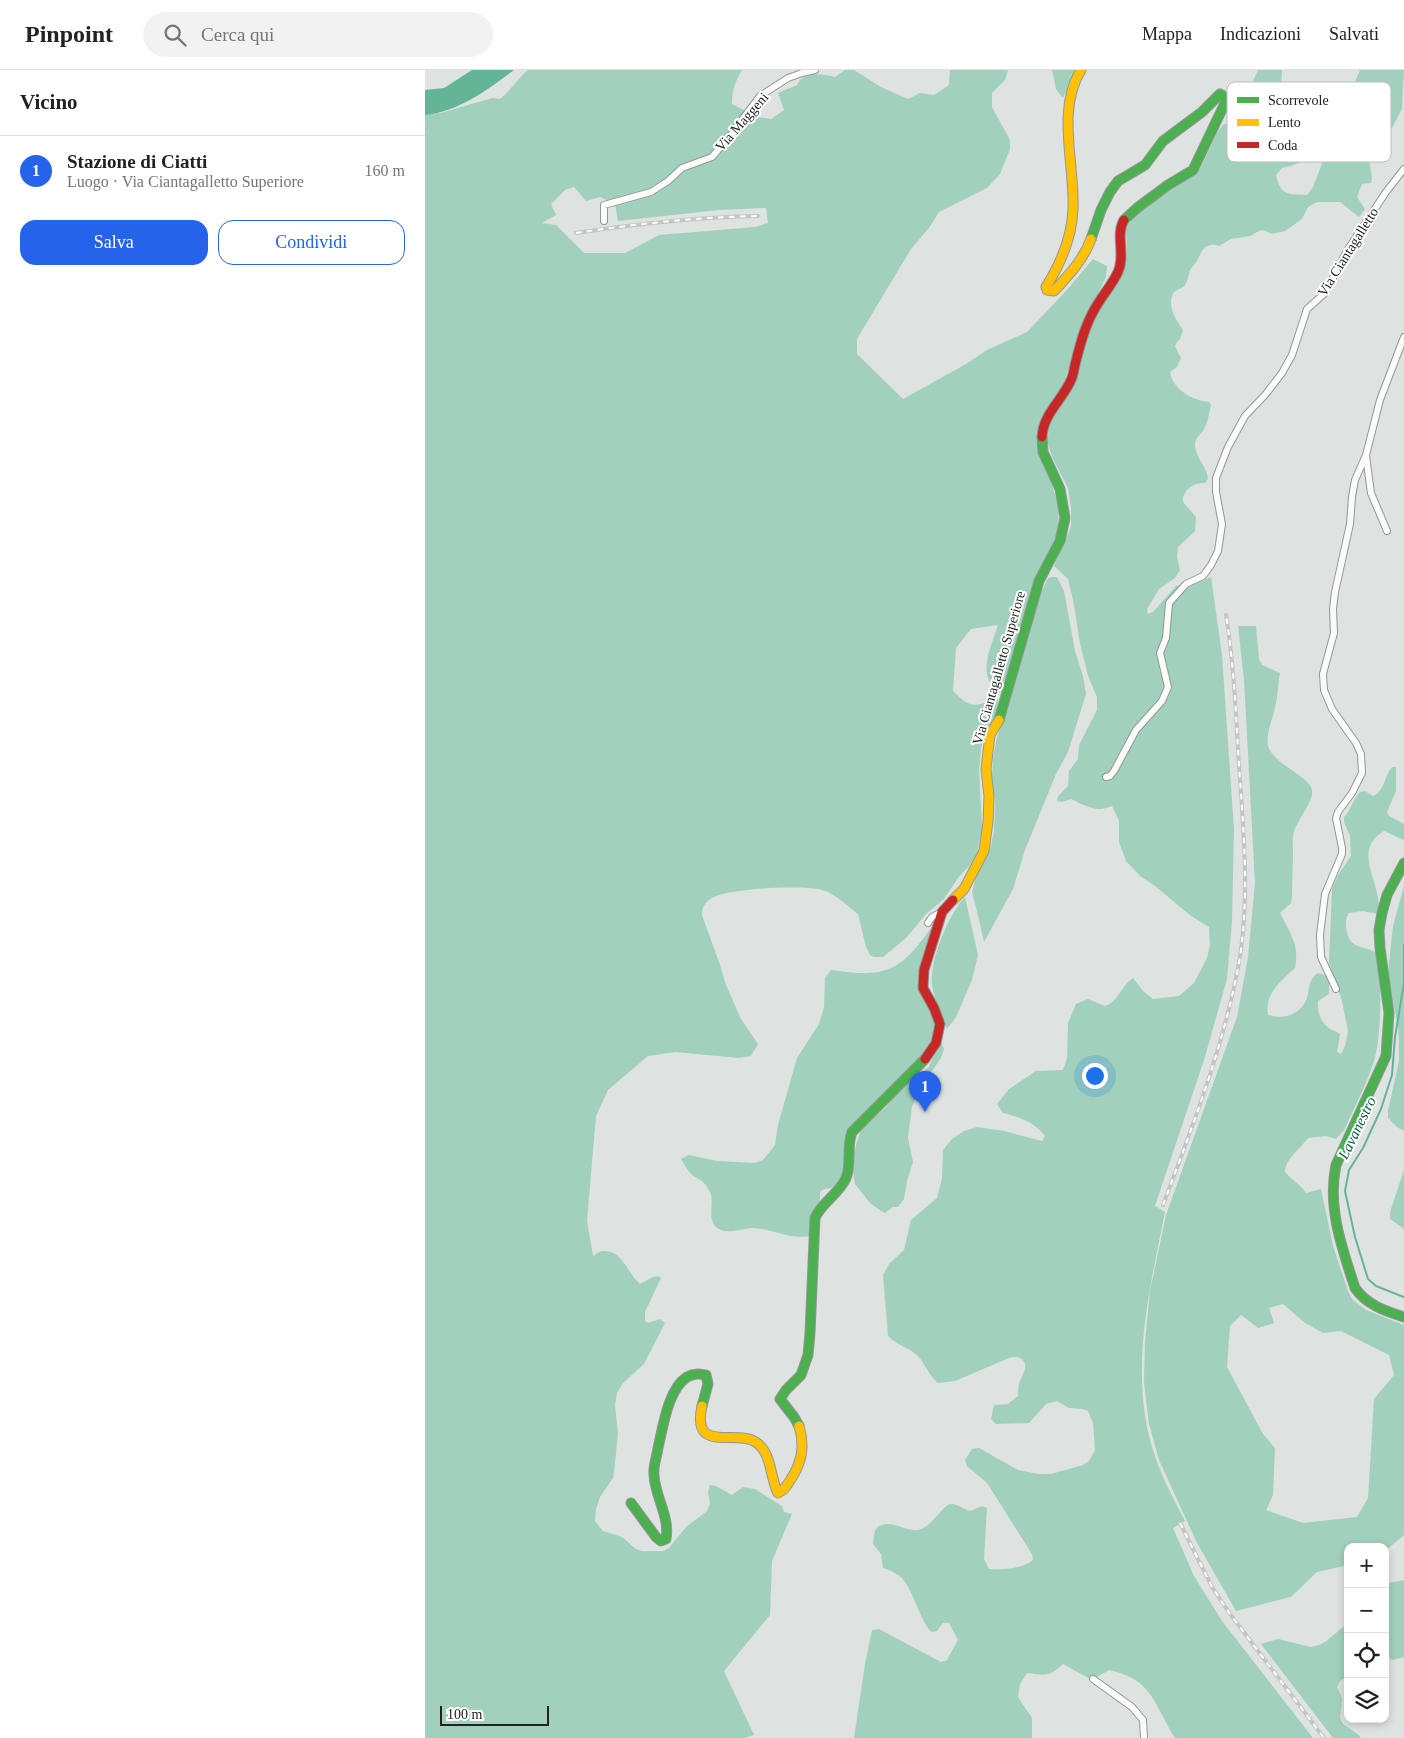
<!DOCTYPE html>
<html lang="it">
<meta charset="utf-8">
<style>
body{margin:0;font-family:Georgia,serif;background:#f2f2f2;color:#222}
.controls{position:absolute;right:15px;bottom:15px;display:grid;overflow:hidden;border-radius:10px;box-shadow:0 2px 8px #0003}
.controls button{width:45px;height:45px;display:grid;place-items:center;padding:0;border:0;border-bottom:1px solid #e0e0e0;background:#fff;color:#222;font:25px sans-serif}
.scale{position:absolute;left:15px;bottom:12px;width:109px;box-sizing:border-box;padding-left:5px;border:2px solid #202322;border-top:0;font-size:14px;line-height:18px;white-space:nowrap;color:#202322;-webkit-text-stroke:4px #fff;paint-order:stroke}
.you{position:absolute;left:669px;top:1005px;width:18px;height:18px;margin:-12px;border:4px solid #fff;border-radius:50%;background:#1a73e8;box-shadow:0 0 0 8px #1a73e833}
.badge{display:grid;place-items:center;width:32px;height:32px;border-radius:50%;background:#2563eb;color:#fff;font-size:16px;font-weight:700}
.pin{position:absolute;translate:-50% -41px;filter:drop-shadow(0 1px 2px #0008)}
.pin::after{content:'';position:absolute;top:26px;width:18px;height:15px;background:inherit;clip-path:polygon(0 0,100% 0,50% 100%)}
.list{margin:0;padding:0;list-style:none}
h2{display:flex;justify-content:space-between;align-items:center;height:65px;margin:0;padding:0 20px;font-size:21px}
h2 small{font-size:16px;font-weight:400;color:#767676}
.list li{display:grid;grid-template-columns:32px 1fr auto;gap:15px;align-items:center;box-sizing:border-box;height:70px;padding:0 20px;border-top:1px solid #e0e0e0}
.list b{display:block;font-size:19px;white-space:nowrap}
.list p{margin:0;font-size:16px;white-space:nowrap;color:#767676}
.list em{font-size:16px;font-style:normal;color:#767676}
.actions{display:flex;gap:10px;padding:15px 20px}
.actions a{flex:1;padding:11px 0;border:1px solid #2563eb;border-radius:15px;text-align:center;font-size:18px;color:#2563eb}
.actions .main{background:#2563eb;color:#fff}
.icon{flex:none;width:28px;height:28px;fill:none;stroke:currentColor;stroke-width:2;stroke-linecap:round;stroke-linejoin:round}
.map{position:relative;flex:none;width:979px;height:1668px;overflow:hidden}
header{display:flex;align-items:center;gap:30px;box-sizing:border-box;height:70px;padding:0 25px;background:#fff;border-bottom:1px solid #e0e0e0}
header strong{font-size:24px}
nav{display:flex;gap:28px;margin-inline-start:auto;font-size:18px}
.search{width:350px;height:45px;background:#f2f2f2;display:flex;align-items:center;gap:12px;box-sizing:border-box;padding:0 18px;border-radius:28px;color:#767676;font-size:19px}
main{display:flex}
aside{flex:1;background:#fff}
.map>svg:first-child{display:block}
</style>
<header>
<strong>Pinpoint</strong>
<div class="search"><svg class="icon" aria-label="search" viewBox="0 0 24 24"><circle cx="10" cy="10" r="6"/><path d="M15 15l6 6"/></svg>Cerca qui</div>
<nav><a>Mappa</a><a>Indicazioni</a><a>Salvati</a></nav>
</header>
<main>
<aside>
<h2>Vicino<small></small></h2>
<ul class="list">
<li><span class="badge">1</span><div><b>Stazione di Ciatti</b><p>Luogo · Via Ciantagalletto Superiore</p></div><em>160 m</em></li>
</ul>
<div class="actions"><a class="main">Salva</a><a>Condividi</a></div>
</aside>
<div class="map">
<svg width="979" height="1668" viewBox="0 0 979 1668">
<rect width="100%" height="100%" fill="#dee2e0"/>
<!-- green -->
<path fill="#a1d1bd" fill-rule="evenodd" d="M103,0H317C310,11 307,22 307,34L332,47L346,49L359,40L353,23L372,15C378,0 398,4 410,7L420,0H429L456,17L483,29L495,23L509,25L524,15L525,0H583L580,10L567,23V37L585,70V79L575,104L562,118L514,142L504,158L486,179L432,269V284L478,329L541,294L562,280L602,262L641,221L668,189L682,196L681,207L653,265L646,294L639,312L612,368L613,382L626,411L634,439L633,461L602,537L578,615L572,620C551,604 567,575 573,555L546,559L531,578L528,621C545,638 549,638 572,628L573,630L572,645L559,665L556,679L554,699L557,758L552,784L545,795L533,808L519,829L501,844L481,868L458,887H449L445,885L441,877L433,844C422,836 410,823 397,820C377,815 307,818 289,827C282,830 276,837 277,845L295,895L301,915L316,949L333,974L326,986L313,988L251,982L223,986L183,1020L171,1046L162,1151L168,1186C171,1184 175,1181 178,1181C198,1180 203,1204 215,1214L228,1207L233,1206L236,1208L220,1242V1251L223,1253L235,1249L240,1253L219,1294L198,1313L192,1323L190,1335L193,1364L189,1402L188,1408L175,1427L171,1439L170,1451L178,1461L197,1467L211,1479L217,1481H238L244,1478L261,1457L282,1441L285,1434L283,1422L285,1415L291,1416L307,1425L318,1417L330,1419L357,1436L359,1442L367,1444L347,1491L345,1545L299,1601L329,1665L319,1668H0V44L16,43L67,28L75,29C86,20 92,9 103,0ZM149,117L161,131L175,127L190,134L193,151L294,140L341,138L343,153L330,157L234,165L200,183H159L131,155L117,153L131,145L126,134L140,120Z
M627,0H651L638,28L631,19Z
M833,0H857L856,22L859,39L866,45L878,38L882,41L883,50L887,58L882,71L885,75L883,80V89L866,96L857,98L851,105C856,126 863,124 882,125L888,117L910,60L935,0H979L977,39L960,71L944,85C943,95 949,104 946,113L937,114L932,127L940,139L934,147L915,132H892L883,137L877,149L860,161L847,164L838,160L834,161L825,166L806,169L794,176C780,171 777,181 772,191C770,194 767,197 765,200C763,205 763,211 760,215C753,222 747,218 746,232C746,243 752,251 758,260L755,269L752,272L750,276L756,288L752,297L745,302C748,320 767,330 784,332L786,335C784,343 783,352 779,359C776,365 769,368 770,376C771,388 783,399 783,409L780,413C769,412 757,420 758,432L771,447L770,461L753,477L752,487L755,500L750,508L734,519L722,539L723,544L728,542L751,516L755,515L762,518L786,507L797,585L809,760L807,851L802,909L779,990L730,1136L740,1142C724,1223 702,1308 731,1389C738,1410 750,1431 760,1451L748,1458L769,1506L797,1551L888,1668H750C729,1635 728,1609 684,1600L672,1607L665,1609L638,1594C623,1608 621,1605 602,1603L595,1614L593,1627L607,1648V1668H429L440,1594L447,1560L454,1559L516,1592L522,1590L533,1570L524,1553H518L512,1561L507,1562C497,1556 488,1519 476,1507C471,1503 464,1500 458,1498L456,1484L448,1474C449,1468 448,1459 454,1456C468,1449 480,1462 493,1460C508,1457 517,1435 526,1434C532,1434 539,1439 545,1441L557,1436L562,1438L559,1489L564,1499C578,1500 597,1499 608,1490L607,1484L562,1413L542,1396L540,1390L547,1379L554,1378L593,1400L613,1404H626L658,1395L664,1391L670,1380L668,1353L663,1341L657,1339L644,1338L632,1331L621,1334L604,1353L571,1354L566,1349L569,1335L583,1334L593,1326C593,1322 593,1318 594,1314C595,1309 599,1304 600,1299C602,1289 592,1285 584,1288L530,1311L513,1313C504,1306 501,1295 493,1286C485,1278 471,1275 463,1266L458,1205L464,1194L479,1180L486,1150L512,1128L517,1108L518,1080L527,1069L539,1061L552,1057L579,1061L617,1071L620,1066C610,1052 594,1047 578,1043L572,1034L584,1019L611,1001L638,1000L642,988L643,953L651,934L663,929L680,936C693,932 697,915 708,908L718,921L728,929L754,926L769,913L782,888L785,875L784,857L766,846L730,816L715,806L701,791L694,772V751L687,736C671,743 661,736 646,729L637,732L632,731L633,726L643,716L644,701L653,689L654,675L672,640V627L663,606L655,573L648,530L643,509L629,496L646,457V439L643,418L628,389L622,372L624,358L631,341L648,316L654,302L658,277L672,242L696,204L702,188L701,159L703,154L717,139L759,111L775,99L793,61L799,54H804L818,33Z
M627,507H632L639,521L650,581L658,606L661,624L643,682L631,704L600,780L588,819L559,872L551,837L547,823L552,801L565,779L569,762L570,731L567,706L568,689L572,667L586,628L600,573L615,524L623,508Z
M813,556H831L834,589L837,595L855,603C853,614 853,626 850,637C848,649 841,662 843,675C846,693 886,707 887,720C889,731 872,750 869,762C867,768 868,775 868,781C868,797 867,812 867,827L866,833L855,843C865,863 875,875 870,898C856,911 839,924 843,945C858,950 876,945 882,928C884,919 884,908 893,903L902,906L904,910V924L893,931C892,943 896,954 907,960C910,961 913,962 915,964L912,982L916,984L920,976L923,961L917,931L904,892L907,819L913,805L926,786L925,766L919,752V747C925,742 928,729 935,722L940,721L948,726C960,721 959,706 967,697H971V721L962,742L964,746L979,754V770L959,761C923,782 962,819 952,844L938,841L924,843C920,848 921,852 921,858C924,881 939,874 953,884C956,913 957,964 949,991C942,1014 929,1037 920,1059L911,1069L901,1066L883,1068C876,1078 860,1089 860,1102C867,1110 875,1114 881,1123L896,1119L908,1176L923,1221L927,1229L941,1240L979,1255V1465L960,1481V1477H923V1495L892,1502L866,1527L811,1541L772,1473L734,1390L724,1354L719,1313L720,1271L725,1221L741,1145L812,947L823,887L830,813L819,610ZM858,1234L880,1253L898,1263L916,1261L964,1285L969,1305L949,1329L943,1428L932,1447L878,1453L841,1440L848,1425L850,1378L838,1364L802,1297L805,1256L816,1245L833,1258L849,1253L844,1238Z
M979,816V1061L972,1057L963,1048V1041L974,991V971L973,957L963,903L968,856Z
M540,827L553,885L547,910L531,947L522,959C517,945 509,930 507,915C504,892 524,843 540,827Z
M506,858H508L495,906L510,950L511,960L508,969L498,986L425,1059L419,1071V1101L409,1118L399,1119L395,1122V1132L385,1166C365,1170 348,1159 328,1158C317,1158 300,1166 291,1157C281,1146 291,1132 284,1120C279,1110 274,1110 267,1105C263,1101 259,1094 256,1089L264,1085L292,1091L329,1093L338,1090L350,1075L353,1055L372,988L394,954L399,937L400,908L406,900C460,908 474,903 506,858Z
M517,974L519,979L516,988L507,1001L497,1012L487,1037L483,1068L488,1092L482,1111L479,1129L473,1137H468L460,1143L456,1141L445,1133L430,1114L428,1101L429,1082L436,1059L461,1037L475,1017L487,1011L504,997L513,975Z
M979,1100V1159L965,1149V1142Z
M979,1510V1587L968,1590L960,1587V1514Z
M923,1553V1606L915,1611L912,1617L917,1628L915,1648L918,1654L934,1665L936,1668H908L836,1574L853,1569L886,1577L894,1575L900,1572Z"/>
<!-- water -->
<path fill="#64b497" d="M47,0H89C62,20 35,41 0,45V20L19,18Z"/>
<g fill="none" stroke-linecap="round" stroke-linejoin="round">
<!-- stream -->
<path stroke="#64b497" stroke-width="2" d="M979,875V913L970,967L967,1005L956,1039L938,1078L924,1100L920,1121L930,1167L943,1209L951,1216L979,1227"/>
<defs>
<path id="street" d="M179,151V135L226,122L243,111L257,98L287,87L305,66L335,26L363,8L377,3L390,0
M941,386L946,423L962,461
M681,707L685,706L689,701L711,660L737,631L743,617L735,583L741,568L744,533L761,514L778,506L786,495L793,481L797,454L791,422V408L803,377L820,346L840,325L857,303L867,285L882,239L900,223L922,181L961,122L979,99
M503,853L507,847L517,842
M911,919L896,887L895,865L900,824L917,784V778L911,748L913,742L927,723L937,703L936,684L931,673L907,639L899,620L898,604L909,563L908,539L910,522L925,454L927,427L930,410L941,385L955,330L979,267
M668,1609L707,1637L718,1650L719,1668"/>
<path id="fast" d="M666,169L676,140L685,122L693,111L720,95L738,71L777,42L795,24L800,27L801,31L768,100L743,115L712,138L699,150
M574,650L614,511L635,471L640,448L635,419L618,382L617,367
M979,793L962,825L957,843L954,860L955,878L964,943L961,986L911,1095C902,1137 917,1178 930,1218C942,1235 960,1241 979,1247
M374,1356L369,1347L355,1329L361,1320L376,1305L383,1285L385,1263L390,1148C397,1132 414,1124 421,1108C427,1094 421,1077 427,1062L500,989
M206,1433L231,1467L236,1471L241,1469C245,1446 230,1427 229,1405C228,1395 232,1387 233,1378C238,1357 243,1319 262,1307C269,1303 274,1304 281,1305L283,1314L277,1336"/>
<path id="slow" d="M656,0C631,40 650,94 648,139C647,168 636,193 621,217L622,220L629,221C643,206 659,189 666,169
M528,830L539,819L559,781L563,752L564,726L561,699L565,665L574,650
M277,1336C266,1385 312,1358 332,1373C347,1384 345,1408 353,1423C360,1420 362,1415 366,1409C377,1392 380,1376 374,1356"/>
<path id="jam" d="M617,367C618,344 638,329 646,310C649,304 649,297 651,291C655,275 659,259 667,244C674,229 686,217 693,202C701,185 690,165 699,150
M500,989L511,973L515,954L509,938L498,918L499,900L517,842L528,830"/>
</defs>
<!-- street casing -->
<use href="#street" stroke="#939795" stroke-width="8"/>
<!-- fast casing -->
<use href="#fast" stroke="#939795" stroke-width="11"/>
<!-- slow casing -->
<use href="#slow" stroke="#939795" stroke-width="11"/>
<!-- jam casing -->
<use href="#jam" stroke="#939795" stroke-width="11"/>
<!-- street -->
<use href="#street" stroke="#fafbfa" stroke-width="6"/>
<!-- fast -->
<use href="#fast" stroke="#4caf50" stroke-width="9"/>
<!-- slow -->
<use href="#slow" stroke="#ffc107" stroke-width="9"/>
<!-- jam -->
<use href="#jam" stroke="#c62828" stroke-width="9"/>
<defs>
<path id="rail" d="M151,163C211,154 272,147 333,146
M738,1135C766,1060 795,986 811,908C826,839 819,766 814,696C811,645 809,595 801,545
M755,1453L787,1517L805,1544L899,1668"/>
</defs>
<!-- rail casing -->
<use href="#rail" stroke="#c4c5c5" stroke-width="4"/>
<!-- rail -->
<use href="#rail" stroke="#fff" stroke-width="2" stroke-dasharray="5.5" stroke-linecap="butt"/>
</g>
<g text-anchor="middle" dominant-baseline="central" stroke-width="4" stroke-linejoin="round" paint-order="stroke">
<!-- street labels -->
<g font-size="14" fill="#202322" stroke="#fff">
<text transform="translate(317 52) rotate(-49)">Via Maggeni</text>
<text transform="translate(923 182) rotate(-58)">Via Ciantagalletto</text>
<text transform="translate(574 598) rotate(-74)">Via Ciantagalletto Superiore</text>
</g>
<!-- water labels -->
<g font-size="15" font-style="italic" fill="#005b40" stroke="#fff">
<text transform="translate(932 1058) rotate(-64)">Lavanestro</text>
</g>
</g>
<!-- legend -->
<rect x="802" y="12" width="164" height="80" rx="8" fill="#fff" stroke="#bcbdbd" stroke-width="1"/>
<rect x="812" y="27" width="22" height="6" fill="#4caf50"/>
<rect x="812" y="49" width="22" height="7" fill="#ffc107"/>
<rect x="812" y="72" width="22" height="6" fill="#c62828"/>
<g font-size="14" fill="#202322">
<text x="843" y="35">Scorrevole</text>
<text x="843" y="57">Lento</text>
<text x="843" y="80">Coda</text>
</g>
</svg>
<div class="controls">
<button>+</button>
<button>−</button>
<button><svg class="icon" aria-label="locate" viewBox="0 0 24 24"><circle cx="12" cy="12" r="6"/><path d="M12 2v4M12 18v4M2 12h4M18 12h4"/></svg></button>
<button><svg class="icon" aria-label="layers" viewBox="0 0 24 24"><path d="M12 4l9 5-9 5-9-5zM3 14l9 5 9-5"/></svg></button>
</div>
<div class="scale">100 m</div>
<div class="you"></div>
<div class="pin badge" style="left:500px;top:1042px">1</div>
</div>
</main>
